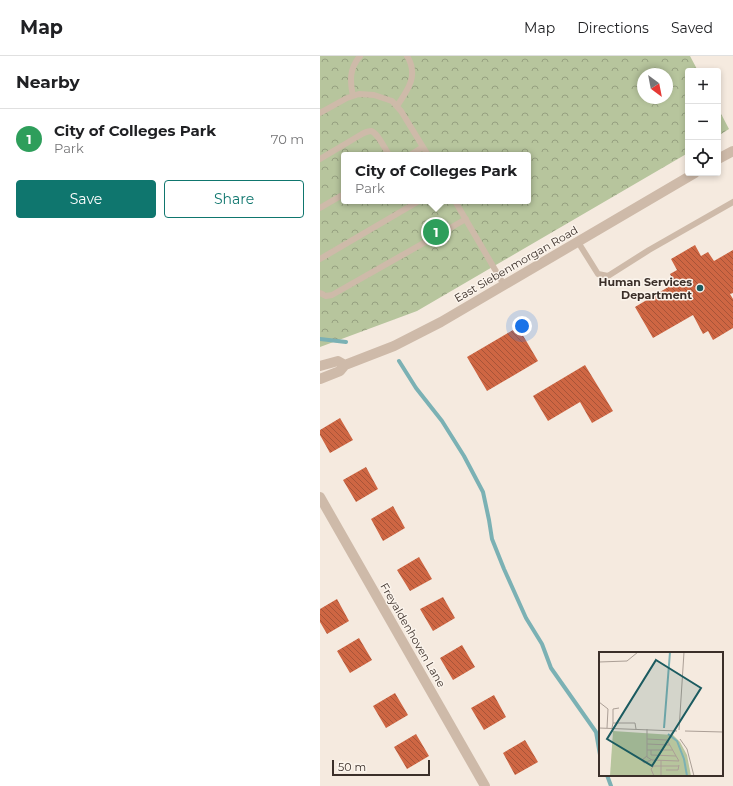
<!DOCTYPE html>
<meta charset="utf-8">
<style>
body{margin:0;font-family:Montserrat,sans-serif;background:#f2f2f2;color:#202124}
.controls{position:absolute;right:12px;top:12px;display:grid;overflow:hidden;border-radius:4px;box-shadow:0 2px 6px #0003}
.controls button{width:36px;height:36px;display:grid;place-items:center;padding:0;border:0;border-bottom:1px solid #e0e0e0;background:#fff;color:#202124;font:20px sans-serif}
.compass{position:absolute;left:317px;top:12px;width:36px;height:36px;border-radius:50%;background:#fff;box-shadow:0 2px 6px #0003;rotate:148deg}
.scale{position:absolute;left:12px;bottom:10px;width:98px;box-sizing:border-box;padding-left:4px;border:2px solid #3b2f29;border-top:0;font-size:11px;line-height:14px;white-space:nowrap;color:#3b2f29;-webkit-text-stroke:3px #fbf4ec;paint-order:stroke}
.you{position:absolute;left:202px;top:270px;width:14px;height:14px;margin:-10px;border:3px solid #fff;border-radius:50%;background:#1a73e8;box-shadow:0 0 0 6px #1a73e833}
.badge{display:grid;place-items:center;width:26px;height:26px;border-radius:50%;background:#0f766e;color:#fff;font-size:13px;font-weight:700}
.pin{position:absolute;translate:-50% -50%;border:2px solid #fff;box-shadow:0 1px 4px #0006}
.popup{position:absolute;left:21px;top:96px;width:190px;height:52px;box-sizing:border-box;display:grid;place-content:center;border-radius:4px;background:#fff;filter:drop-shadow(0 1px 3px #0005);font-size:13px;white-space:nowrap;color:#757577}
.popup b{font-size:15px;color:#202124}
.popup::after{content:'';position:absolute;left:50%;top:100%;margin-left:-8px;border:8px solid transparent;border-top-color:#fff}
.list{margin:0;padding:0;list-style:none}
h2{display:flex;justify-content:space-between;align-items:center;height:52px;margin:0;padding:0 16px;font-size:17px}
h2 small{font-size:13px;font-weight:400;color:#757577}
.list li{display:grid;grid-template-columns:26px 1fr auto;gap:12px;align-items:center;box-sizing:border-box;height:60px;padding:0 16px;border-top:1px solid #e0e0e0}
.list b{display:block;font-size:15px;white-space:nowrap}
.list p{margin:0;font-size:13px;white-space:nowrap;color:#757577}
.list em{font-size:13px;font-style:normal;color:#757577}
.actions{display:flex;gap:8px;padding:12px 16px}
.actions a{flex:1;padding:9px 0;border:1px solid #0f766e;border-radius:4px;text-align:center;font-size:14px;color:#0f766e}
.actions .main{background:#0f766e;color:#fff}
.icon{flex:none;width:22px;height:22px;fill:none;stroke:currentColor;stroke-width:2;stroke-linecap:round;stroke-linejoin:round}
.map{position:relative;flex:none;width:413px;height:730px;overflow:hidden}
header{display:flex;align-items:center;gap:24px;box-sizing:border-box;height:56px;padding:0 20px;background:#fff;border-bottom:1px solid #e0e0e0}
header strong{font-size:19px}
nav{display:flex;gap:22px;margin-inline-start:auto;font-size:14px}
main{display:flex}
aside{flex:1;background:#fff}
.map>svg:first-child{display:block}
</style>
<header>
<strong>Map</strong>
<nav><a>Map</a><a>Directions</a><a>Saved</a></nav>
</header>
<main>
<aside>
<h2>Nearby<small></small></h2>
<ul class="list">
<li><span class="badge" style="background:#2e9e5b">1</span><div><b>City of Colleges Park</b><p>Park</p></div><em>70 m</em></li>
</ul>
<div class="actions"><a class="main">Save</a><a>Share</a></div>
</aside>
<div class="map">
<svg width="413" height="730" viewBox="0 0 413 730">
<defs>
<pattern id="park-crowns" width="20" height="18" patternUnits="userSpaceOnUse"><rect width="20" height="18" fill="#b7c59d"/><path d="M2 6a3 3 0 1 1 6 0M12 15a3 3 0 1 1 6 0" fill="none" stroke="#96a080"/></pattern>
<pattern id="building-back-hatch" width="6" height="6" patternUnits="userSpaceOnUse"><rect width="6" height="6" fill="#ce6643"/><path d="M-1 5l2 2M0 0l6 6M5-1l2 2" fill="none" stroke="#a85438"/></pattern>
</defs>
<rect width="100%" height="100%" fill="#f5eadf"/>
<!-- park -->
<path fill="url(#park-crowns)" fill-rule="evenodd" d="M0,0H370L378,15H368V97L97,255L0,291ZM323,18H347V42H323ZM24,99H208V145H24Z
M398,52L409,73L398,80Z"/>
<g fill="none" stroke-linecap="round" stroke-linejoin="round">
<!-- stream -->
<path stroke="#7bb1b4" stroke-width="4" d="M0,283L26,286
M79,305L96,332L122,365L144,400L163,436L169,464L172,483L184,513L206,562L222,588L231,612L276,676L280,699
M287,719L291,730"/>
</g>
<!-- building -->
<path fill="url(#building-back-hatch)" d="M375,189L381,200L388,196L394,205L413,194V237L410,238L413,243V272L393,284L388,275L383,278L373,259L333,282L315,251L355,227L350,218L357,214L351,203Z
M198,271L218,305L167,335L147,301Z
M265,309L293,355L272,367L260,346L228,365L213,340Z
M20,362L33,384L10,397L0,379V374Z
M46,411L58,433L36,446L23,424Z
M73,450L85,472L63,485L51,463Z
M99,501L112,523L90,535L77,514Z
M123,541L135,562L113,575L100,553Z
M17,543L29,565L7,578L0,566V553Z
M39,582L52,604L30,617L17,595Z
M142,589L155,611L133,624L120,602Z
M75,637L88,659L66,672L53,650Z
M174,639L186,661L164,674L151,652Z
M96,678L109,700L87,713L74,691Z
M205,684L218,706L195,719L183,697Z"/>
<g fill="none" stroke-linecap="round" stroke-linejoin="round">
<!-- service -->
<path stroke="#cebaa9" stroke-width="6" d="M33,40C30,25 29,13 40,0
M77,50C88,34 99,19 87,0
M0,57L27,42L39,38L54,39L72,45L81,55L103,91
M90,99L103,91L108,99
M0,103L42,78C44,77 48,75 51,75C58,77 65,93 69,99
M135,145L184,229
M0,152L24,138
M258,186L278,218L288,220L329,194L413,146
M0,203L99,145
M0,237L6,240L12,239L146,163"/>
<!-- minor -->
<path stroke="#cebaa9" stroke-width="10" d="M0,441L165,730"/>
<!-- tertiary -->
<path stroke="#cebaa9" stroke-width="10" d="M398,103L413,95
M0,310L18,305L25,309
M0,323L20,315L25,309L74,290L121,266L375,117"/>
</g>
<!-- markers -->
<circle fill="#1b5b60" stroke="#fbf4ec" stroke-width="1.5" cx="380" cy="232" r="4"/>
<g text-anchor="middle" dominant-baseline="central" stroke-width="3" stroke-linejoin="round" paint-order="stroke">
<!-- street labels -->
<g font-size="11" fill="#3b2f29" stroke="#fbf4ec">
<text transform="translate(196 208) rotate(-30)">East Siebenmorgan Road</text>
<text transform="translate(93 579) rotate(60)">Freyaldenhoven Lane</text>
</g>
<!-- poi labels -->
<g font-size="11" font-weight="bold" fill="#3b2f29" stroke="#fbf4ec" text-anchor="end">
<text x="372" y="226">Human Services<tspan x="372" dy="13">Department</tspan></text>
</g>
</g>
<!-- overview -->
<g transform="translate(279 596)">
<rect width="124" height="124" fill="#f5eadf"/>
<path d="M14,79L74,83L81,90L88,103L92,124H11Z" fill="#b7c59d"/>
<path fill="none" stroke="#7bb1b4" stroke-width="2" d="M65,76L71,0M69,82L78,89L85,107L88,124"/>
<path fill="none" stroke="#ab9f96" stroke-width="1" d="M0,10L28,9L39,0M0,50L9,57L8,76M14,71V57L20,56M0,76L78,79M13,76L14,71H36L37,77M80,78L85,0M86,79L124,80M48,87L68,88L77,104L52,103V98H48V77M81,87L88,97L95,124M48,92L71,93M48,98V105L53,108L80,109L77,104M52,98H74M48,104L43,108L45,111L52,108M67,118H79L80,113M55,124L52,117L55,114H80M62,124V108"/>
<path fill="#1b5b60" fill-opacity="0.15" stroke="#1b5b60" stroke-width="2" d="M57,8L102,36L53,114L8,87Z"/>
<rect width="124" height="124" fill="none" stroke="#3b2f29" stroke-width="2"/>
</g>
</svg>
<div class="controls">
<button>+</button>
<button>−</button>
<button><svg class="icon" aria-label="locate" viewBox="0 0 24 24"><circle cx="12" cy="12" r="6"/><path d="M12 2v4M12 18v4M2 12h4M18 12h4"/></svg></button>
</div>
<svg class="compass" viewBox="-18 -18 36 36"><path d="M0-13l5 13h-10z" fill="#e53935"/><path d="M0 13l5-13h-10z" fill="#757577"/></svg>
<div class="scale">50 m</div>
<div class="you"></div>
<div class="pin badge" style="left:116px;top:176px;background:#2e9e5b">1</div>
<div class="popup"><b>City of Colleges Park</b>Park</div>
</div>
</main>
